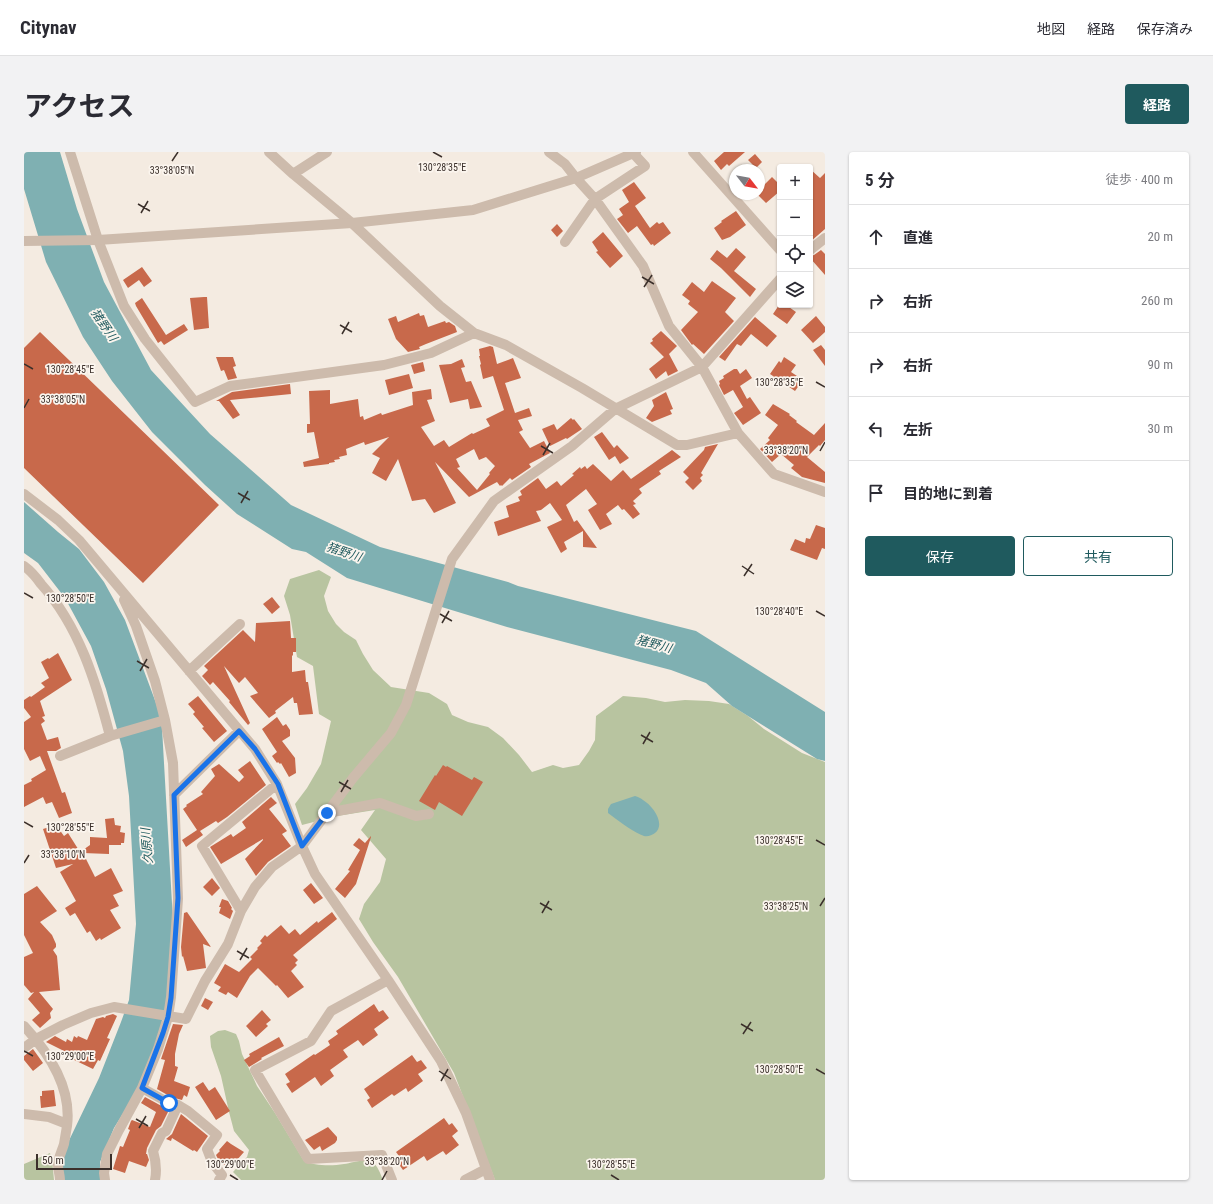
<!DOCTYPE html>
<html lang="ja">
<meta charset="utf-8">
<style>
body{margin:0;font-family:"Roboto Condensed","Noto Sans JP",sans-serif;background:#f2f2f3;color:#2b2b33}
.controls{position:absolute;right:12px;top:12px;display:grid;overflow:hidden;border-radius:4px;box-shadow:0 1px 3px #0004}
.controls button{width:36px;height:36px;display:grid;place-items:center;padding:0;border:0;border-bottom:1px solid #e1e1e2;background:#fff;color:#2b2b33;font:20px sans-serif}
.compass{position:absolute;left:705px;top:12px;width:36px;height:36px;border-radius:50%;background:#fff;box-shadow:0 1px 3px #0004;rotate:121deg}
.scale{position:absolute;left:12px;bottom:10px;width:76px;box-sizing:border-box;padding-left:4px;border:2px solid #3b302b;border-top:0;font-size:11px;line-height:14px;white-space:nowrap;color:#3b302b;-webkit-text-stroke:3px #fbf5ee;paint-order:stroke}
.stop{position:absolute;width:12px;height:12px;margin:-9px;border:3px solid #1a73e8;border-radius:50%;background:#fff}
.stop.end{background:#1a73e8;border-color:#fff;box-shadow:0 1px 4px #0008}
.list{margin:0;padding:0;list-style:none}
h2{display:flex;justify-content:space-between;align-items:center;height:52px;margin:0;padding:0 16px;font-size:17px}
h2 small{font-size:13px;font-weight:400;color:#7c7c81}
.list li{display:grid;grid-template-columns:26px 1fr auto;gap:12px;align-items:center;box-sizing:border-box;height:64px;padding:0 16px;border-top:1px solid #e1e1e2}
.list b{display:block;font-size:15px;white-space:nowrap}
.list em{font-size:13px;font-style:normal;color:#7c7c81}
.actions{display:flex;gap:8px;padding:12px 16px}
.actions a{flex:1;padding:9px 0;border:1px solid #1f5a5e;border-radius:4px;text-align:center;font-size:14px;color:#1f5a5e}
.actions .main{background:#1f5a5e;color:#fff}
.icon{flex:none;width:22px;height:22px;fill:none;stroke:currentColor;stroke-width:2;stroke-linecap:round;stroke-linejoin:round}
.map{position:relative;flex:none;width:801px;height:1028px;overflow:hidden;border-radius:4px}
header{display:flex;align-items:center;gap:24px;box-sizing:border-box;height:56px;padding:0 20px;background:#fff;border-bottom:1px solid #e1e1e2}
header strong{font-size:19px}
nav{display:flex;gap:22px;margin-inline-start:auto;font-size:14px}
.intro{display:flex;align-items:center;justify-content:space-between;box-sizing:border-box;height:96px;padding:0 24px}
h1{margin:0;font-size:28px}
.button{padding:10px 18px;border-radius:4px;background:#1f5a5e;color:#fff;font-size:14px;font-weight:700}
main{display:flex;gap:24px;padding:0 24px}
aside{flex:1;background:#fff;border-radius:4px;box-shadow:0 1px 3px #0004}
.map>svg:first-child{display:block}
</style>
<header>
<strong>Citynav</strong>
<nav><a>地図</a><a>経路</a><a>保存済み</a></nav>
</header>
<div class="intro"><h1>アクセス</h1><a class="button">経路</a></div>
<main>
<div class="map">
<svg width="801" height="1028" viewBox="0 0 801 1028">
<rect width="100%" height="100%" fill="#f4ebe1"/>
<!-- green -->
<path fill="#b8c4a0" d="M295,418L307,425L300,444L304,459L312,472L320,480L332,488L339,502L349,518L367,535L405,541L423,552L428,563L444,570L464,575L479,586L495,603L508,620L529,613L539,616L555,613L565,599L571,588L572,564L599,544L622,546L641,550L661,548L685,549L705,552L724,564L740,577L778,601L801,610V1028H471L430,921L374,825L349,790L335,767L340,752L356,730L362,707L337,678L351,658L313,664L278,673L271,652L283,636L297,612L307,569L295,562L289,514L273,505L266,463L260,444L266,427Z
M201,878L212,882L215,889L218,902L233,934L251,961L280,1009C291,1014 308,1014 320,1012C328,1011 340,1006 348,1010C354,1014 356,1021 359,1028H217L209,1020L223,1005L225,998L210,979L205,960L197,924L187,895L186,884L194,879Z
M26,1001L28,1007L30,1028H0V1012Z"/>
<!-- water -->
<path fill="#7fb0b2" d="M0,0H36L53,57L80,130L127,218L186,282L267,353L356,395L484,430L494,434L672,479L801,560V609L793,607L708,554L682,531L647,518L483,475L323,426L282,400L268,397L213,362L181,333L128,280L88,229L59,185L22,110L0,37Z
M0,350L34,380L55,397L80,430L101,468L135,559L138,576L149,769L143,850L130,900L110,944L90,976L76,1010V1028H39V1001L75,926L97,870L105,848L112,772L105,644L99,599L82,537L67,494L41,446L14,411L0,401Z
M611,644C614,645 617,646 619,648C629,654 642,672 631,681C628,683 624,685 620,684C611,681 596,670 588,664L584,661V657L587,652Z"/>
<!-- building -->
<path fill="#c8694b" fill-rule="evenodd" d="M700,0H721L705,14L703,12L697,18L690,9Z
M731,2L738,10L732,16L724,8Z
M786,17L796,26L801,21V77L786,90Z
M748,25L756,33V39L742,51L733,42H735V38Z
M610,30L622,46L611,54L626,76L633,70L635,72L639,70L647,81L630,94L629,92L627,93L613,74L604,81L593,67L599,63L595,57L605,50L598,38Z
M712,59L722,73L706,85L698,88L690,76L698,70L697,69Z
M533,72L539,79L533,85L527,78Z
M579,80L599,104L586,116L572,100L574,99L568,90Z
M712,96L722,105L710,119L732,137L726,145L697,116L686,107L693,98L703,106Z
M797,98L801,102V123L786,106V104L790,103Z
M118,115L128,129L120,135L115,128L104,136L99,128Z
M688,129L712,146L701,160L710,169L680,202L669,192L668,193L657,178L674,160L664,152L666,149L658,143L668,130L680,140Z
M180,145H183L185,176L170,178L166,146Z
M118,146L142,183L160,172L164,178L140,193L137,189L134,191L112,154L111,151Z
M755,153H762L772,160L763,172L749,162Z
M395,161L396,164L400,163L404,175L421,169L422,171L425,170L431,174L433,180L402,192L395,195L396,197L384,200L372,187L364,167L372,164L374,170Z
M792,164L801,175V180L789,191L777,178Z
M731,165L753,184L743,195L727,182L717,194L713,192L701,209L695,205Z
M637,179L653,194L645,202L654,219L644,224L642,219L632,227L625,217L640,205L626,191L629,189L628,187Z
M16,180L195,353L119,431L0,316V196Z
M797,193L801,198V214L789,198Z
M466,194L469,195L473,212L489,206L497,226L481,231L491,261L505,256L508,264L494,268L499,278L495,280L506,296L520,289L526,301L505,312L507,315L488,328L486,326L478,334L477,333L476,334L473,330L445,345L411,310L432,351L410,361L401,347L388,349L374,307L362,329L348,321L356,306L348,302L365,285L341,293L340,290L322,297L323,303L315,305L316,307L310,308L311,310L305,311V312L280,315L279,310L295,306L290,280L283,281V272H286L285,239L306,238V252L334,247L336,265L339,264L340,268L357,261L358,263L389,253L388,240L407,237L408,247L403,248L411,269L397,275L410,294L420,288L425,295L448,281L449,282L466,274L462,267L480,258L469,224L459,227L456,213L457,212L455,204H456L455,197ZM450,297L455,308L462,305L471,314L465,321L466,322L453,338L433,316L436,315L432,307Z
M192,205H209L212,214L209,215L213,226L204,228L200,218L197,219Z
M760,205L772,213L767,220L779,228L771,239L746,222L755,209L757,211Z
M438,207L441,215L437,216L442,230L447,229L458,255L446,257L444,247L426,251L415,213L427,212Z
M399,210L401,219L390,222L387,213Z
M710,217H713L716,222L722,217L728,226L716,234L723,247L726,245L737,261L719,273L710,261L719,255L709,238L700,243L695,233L696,232L695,229L700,226L699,224Z
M385,222L389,236L365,243L361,228Z
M266,232L267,242L206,248L216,263L209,267L195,249H192L208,240Z
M642,240L649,257L646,258L648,262L628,270L622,266L630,254L628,248Z
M749,252L766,262L765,263L773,269L772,270L790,283L801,271V288L796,294L795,293L783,305L801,320V331L778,325L767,316L770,313L757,302L748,310L736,297L746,288L744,286L754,273L741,263Z
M547,266L549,268L550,267L558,277L543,287L542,286L526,294L518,277L530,272L533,278Z
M578,280L590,296L593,293L605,306L596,312L591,304L585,308L570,285Z
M694,292L677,321L679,323L676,326L678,329L669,338L661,330L665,326L659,320L680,298L681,295Z
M648,298L657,305L635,319L637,322L615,337L618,341L609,349L612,352L609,353L616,362L609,367L600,357L598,358L594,353L582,362L588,372L576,378L564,358L573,352L562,337L542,353L550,370L553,368L573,396L559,395V379L540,390L543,397L537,401L523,375L538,368L526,351L517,358L512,359L517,369L474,384L470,370L485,365L482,354L496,349L494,345L498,343L496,339L514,326L522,337L533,329L537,334L550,323L548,322L556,315L557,317L561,314L563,317L569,312L587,329L599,318L607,327Z
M792,373L801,376V397L798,396L793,408L766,398L771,387L781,391L782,386L786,387Z
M248,445L256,455L248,462L239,452Z
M266,469L267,486H272V500H269V503L268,504V520L281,518L282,530H284L289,562L275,563L273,551H270L269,545L251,559L252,561L245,566L226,544L234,541L221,525L215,531L200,514L226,571L224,573L205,550L206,549L189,530L186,533L178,524L184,518L180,514L219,478L231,490L232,471Z
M34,501L48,528L16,549L21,564L18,565L21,569L17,572L23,588L34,585L37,596L32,599H23L38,641L41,640L48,661L35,666L28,650L22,652L19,645L0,655V633L8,629L7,627L22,618L16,604L6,609L0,597V570L7,565L0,556V548L6,544L7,545L21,535L17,531L25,526L17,510L24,506L25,507Z
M174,544L203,579L190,590L178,576L180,575L169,562L171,560L164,552Z
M253,565L259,574L262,572L266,578V584L258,589L271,606L272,621L265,625L257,611L256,612L254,610L253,611L248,604L253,600L238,577Z
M226,609L242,633L203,665L194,671L192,669L176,679L179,683L162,695L158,688L173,678L159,657L163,654L162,653L179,642L177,640L191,624L187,617L195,612L215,630L220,625L214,618Z
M419,613L422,615L423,614L448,628L450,625L459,630L438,664L415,650L411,658L395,649L411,623L412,624Z
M247,645L253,651L245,657L263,679L258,682L267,694L244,710L232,724L221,707L239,688V687L197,712L186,695L207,682L209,685L222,676L218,670Z
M90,666L91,673L97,674L96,680L101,681L100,691H97V693H85V702L59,701L71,725L87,716L99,739L89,743L95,754L86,758L97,776L77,788L76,786L72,789L66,779L63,781L51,761L46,764L41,756L52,749L36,720L49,712L32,716L19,677L32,673L40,684L44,681L56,700L66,693V685L83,686L81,667Z
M347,684V685L332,732L321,746L311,737L326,719L324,718L336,698L329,693L335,686L341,691Z
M188,726L196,736L188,744L179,735Z
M287,731L299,746L290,752L279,738Z
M13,734L33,759L16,770L28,783L32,792V795L29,798L33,804L36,838L15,840L29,857L26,861L27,866L16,876L8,868L16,861L4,847L10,840L7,841L0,833V805L9,801L0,783V742Z
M198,747L204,749L208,756L207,757L209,759L206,767L195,761L197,755H195Z
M163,760L187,795L179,792L182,816L163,819L159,804L158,805L157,795L160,761Z
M308,760L313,767L269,803L274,808L271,811L273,813L267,819L280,835L264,846L253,833L252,834L234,816L226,824L213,846L204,840L202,843L194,839L197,835L190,831L201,812L215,820L228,807L226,805L234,797L233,796L238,791L236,789L241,783L243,785L257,773L265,782L271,777L276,783L293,769L294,771Z
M181,846L189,850L184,858L177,854Z
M350,852L355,860L359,858L365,866L350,877L354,883L339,894L334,888L319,898L324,905L306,918L310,924L297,934L291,925L268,941L262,932L266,930L261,922L290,902L291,903L306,893L304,889L314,882L312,879Z
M238,858L247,868L242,872L244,874L232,885L222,874Z
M89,862L93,864L83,886L86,887L76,909L74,908L69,917L42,904L44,901L22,890L31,884L42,890L43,887L48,890L50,884L53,886L54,884L63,888L72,867L79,865L81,866L82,864Z
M149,872L159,873L155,882L151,902V914L154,915L150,929L166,935L163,945L160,943L158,948L147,945L133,937L141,908L137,907Z
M255,885L260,894L237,906L238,907L225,915L220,908L226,904L225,902Z
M9,897L19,911L9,919L0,908V904Z
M388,903L393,910L397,908L403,916L394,922L399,929L384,940L382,936L370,944L368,942L348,956L343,948L346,946L340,937Z
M179,930L185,939L191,935L206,959L192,968L171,935Z
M30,938L32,954L17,956L16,944H18V939Z
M121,945L145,958L137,974L132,978L123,996L122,1002H123L125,1008L122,1015L105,1009L101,1021L89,1017L96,994L99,995L106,978L104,977L107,969L108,968L126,975L132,960L117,951Z
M157,962L184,984L173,1000L170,998L169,999L148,986L147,989L142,987L148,982Z
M420,966L425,973L428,971L434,979L428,984L435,993L422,1003L419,999L403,1009L400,1004L379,1018L374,1011L378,1008L372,1000Z
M304,975L313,985V988L311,991L298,999L296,994L290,998L281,988Z
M203,989L207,992L220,1000L205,1017L194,1007L192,1003L196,999L195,998Z"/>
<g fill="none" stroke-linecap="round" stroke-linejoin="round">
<!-- minor -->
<path stroke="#cdbbac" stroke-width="10" d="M46,0L74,88L100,154L121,187L171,250L206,234L360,213L407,201L450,181
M245,0L269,22L328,71L416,154L450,181L482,193L558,236L653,293H663L714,281
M525,0L541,12L552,26L571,47L619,114L645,174L678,215L714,281L750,322L801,340
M669,0L756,98
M269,22L303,0
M541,90L571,47L621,14L610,2
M786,98L801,86
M0,342L34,368L55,388L231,597L253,632L278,694L291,722L364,828L417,909L442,961L466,1028
M0,414C7,419 12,425 17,432C55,474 72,530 86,584L36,604
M165,519L216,472
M86,584L141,568
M150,643L215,579
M303,661L356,651L392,664L405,662
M217,759L178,694L253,632
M364,828L307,859L287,889L231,918L284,1007L358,1003L368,1028
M0,874C25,901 48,936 43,974C42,980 41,986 40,992C38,999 34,1006 34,1013C34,1018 36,1023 36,1028
M0,896L12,887L39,873L67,861L90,855L162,867L181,829L204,792L217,759L231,735L248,715L278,694L329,626L367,581L382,553L428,407L470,349L548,294L591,257L678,215L756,127
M118,936L145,951L154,953L164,959L193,983L183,997L188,1010L198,1023L195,1028
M0,962L25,965L43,972
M81,1028L80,1021L83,1002L95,978L118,936L134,897L144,865L147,845L154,747L149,611L141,568L131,529L112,474L100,448
M131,1028C133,1018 132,1009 129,999L138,981L142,979L154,953
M441,1028L462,1017"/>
<!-- tertiary -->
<path stroke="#cdbbac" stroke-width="10" d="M0,89L74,88L328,71L449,58L552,26L612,0"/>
</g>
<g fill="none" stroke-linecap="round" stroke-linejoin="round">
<!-- route -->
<path stroke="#1a73e8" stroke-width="5" d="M145,951L118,936L139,881L144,865L147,846L154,746L150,643L215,579L231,597L254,632L278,694L303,661"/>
</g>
<!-- ticks -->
<path fill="none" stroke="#3b302b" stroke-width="1.5" d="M409,0L418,5M148,9L154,0M114,52L126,59M117,61L124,49M618,125L630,132M620,135L628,123M316,173L328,180M318,182L325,170M0,212L9,217M792,230L801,235M0,256L5,247M517,294L529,301M796,299L801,290M519,303L526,291M214,341L226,348M217,351L224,339M718,414L730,422M720,424L728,412M0,441L9,446M792,459L801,464M416,462L428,469M418,471L425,459M113,509L125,516M116,519L123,507M617,583L629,590M619,592L626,580M315,630L327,637M317,640L324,628M0,670L9,675M792,688L801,693M0,711L5,703M516,751L528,758M796,754L801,746M518,761L525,749M213,799L225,806M216,808L223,796M717,872L729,879M719,882L727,870M0,899L9,904M792,917L801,922M415,919L427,927M417,929L424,917M112,967L124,974M115,976L122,964M206,1023L214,1028M587,1023L595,1028M358,1028L363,1019"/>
<g text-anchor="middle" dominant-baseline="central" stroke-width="3.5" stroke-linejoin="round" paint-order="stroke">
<!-- water labels -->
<g font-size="12" font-style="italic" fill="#1f5a5e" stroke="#fbf5ee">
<text transform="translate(80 173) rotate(55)">猪野川</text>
<text transform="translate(320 400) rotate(18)">猪野川</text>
<text transform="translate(630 492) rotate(15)">猪野川</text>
<text transform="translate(123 694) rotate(-95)">久原川</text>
</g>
</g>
<g font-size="10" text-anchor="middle" fill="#3b302b" stroke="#fbf5ee" stroke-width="3.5" stroke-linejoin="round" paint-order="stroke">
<text x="418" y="19">130°28'35"E</text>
<text x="148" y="22">33°38'05"N</text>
<text x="46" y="221">130°28'45"E</text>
<text x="755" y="234">130°28'35"E</text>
<text x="39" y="251">33°38'05"N</text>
<text x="762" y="302">33°38'20"N</text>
<text x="46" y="450">130°28'50"E</text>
<text x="755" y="463">130°28'40"E</text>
<text x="46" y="679">130°28'55"E</text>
<text x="755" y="692">130°28'45"E</text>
<text x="39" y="706">33°38'10"N</text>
<text x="762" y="758">33°38'25"N</text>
<text x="46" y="908">130°29'00"E</text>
<text x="755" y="921">130°28'50"E</text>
<text x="363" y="1013">33°38'20"N</text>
<text x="206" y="1016">130°29'00"E</text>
<text x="587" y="1016">130°28'55"E</text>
</g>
</svg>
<div class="controls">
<button>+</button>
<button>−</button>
<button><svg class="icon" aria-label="locate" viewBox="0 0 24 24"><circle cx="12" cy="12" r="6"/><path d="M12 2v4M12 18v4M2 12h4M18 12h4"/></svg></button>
<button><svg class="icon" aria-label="layers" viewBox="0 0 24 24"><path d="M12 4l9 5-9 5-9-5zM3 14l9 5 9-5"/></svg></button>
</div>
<svg class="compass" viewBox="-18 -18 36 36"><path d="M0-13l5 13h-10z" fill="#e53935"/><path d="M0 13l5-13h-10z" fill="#7c7c81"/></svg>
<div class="scale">50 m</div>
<div class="stop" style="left:145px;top:951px"></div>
<div class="stop end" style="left:303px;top:661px"></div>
</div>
<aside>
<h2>5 分<small>徒歩 · 400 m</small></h2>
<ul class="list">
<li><svg class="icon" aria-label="ahead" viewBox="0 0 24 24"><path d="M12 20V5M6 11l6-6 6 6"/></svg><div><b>直進</b></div><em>20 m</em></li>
<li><svg class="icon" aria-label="right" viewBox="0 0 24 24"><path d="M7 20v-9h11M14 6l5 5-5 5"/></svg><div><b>右折</b></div><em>260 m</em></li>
<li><svg class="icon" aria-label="right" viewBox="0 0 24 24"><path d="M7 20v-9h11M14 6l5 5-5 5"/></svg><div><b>右折</b></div><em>90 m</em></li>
<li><svg class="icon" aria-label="left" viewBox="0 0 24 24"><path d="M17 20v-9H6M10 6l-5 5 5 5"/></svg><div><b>左折</b></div><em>30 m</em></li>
<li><svg class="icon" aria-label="arrive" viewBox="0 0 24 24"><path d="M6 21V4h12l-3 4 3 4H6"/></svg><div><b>目的地に到着</b></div></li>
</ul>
<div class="actions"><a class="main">保存</a><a>共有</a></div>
</aside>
</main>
